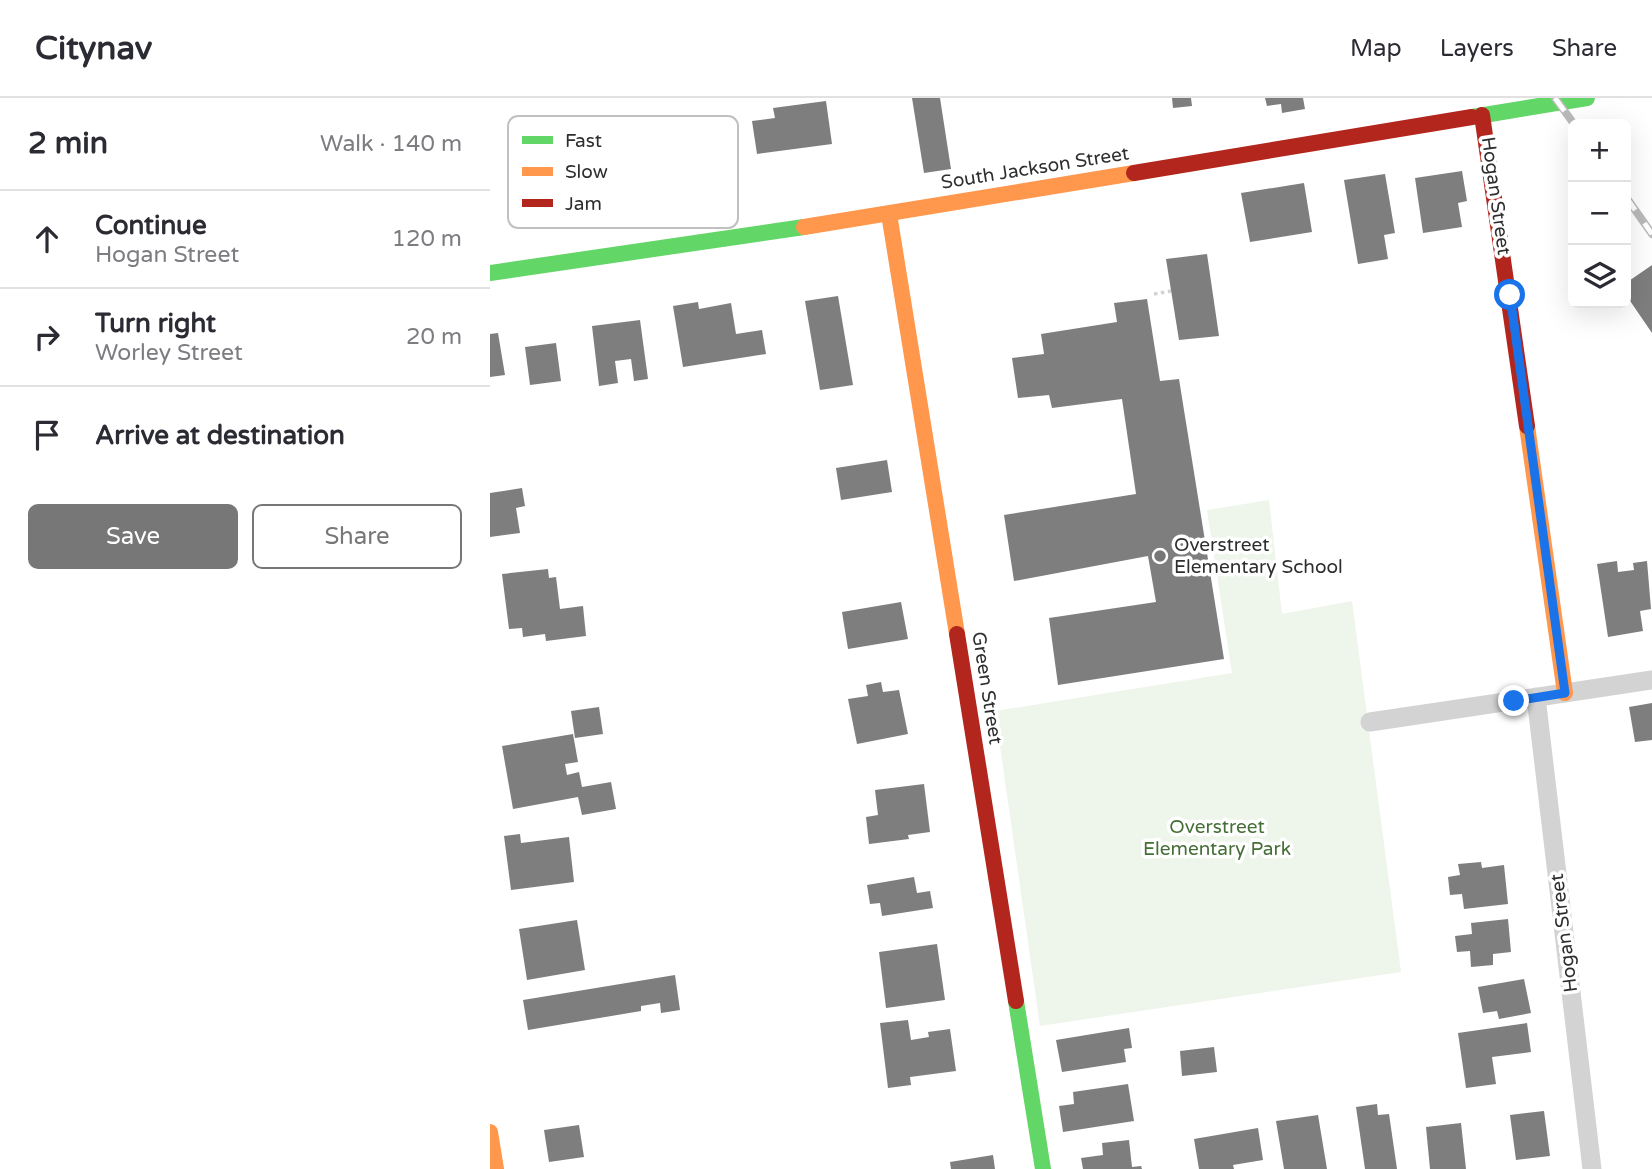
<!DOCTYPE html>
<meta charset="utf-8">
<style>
body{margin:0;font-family:"Varela Round",sans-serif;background:#f7f7f7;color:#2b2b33}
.controls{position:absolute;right:21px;top:21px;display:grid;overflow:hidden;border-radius:10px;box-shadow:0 7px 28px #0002}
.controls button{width:63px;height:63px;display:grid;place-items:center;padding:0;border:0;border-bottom:2px solid #e1e1e2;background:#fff;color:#2b2b33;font:35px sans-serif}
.stop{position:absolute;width:21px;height:21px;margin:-16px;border:5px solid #1a73e8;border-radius:50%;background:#fff}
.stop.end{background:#1a73e8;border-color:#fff;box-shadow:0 2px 7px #0008}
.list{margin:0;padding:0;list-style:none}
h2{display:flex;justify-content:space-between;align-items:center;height:91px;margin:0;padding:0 28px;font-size:30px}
h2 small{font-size:23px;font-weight:400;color:#7c7c81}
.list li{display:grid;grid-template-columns:46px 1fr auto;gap:21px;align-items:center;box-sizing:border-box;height:98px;padding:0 28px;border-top:2px solid #e1e1e2}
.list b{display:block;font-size:26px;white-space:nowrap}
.list p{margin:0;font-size:23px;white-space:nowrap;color:#7c7c81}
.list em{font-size:23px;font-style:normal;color:#7c7c81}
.actions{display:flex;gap:14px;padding:21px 28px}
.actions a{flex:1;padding:16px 0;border:2px solid #777;border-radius:10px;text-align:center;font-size:24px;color:#777}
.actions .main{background:#777;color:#fff}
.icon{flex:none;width:38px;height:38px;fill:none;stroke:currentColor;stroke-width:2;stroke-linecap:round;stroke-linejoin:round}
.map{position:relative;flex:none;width:1162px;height:1071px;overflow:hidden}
header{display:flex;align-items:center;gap:42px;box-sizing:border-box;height:98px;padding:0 35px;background:#fff;border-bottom:2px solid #e1e1e2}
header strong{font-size:33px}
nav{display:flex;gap:38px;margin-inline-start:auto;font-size:24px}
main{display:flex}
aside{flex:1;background:#fff}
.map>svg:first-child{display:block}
</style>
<header>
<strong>Citynav</strong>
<nav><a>Map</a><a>Layers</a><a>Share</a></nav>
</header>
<main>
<aside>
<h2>2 min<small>Walk · 140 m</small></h2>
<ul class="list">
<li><svg class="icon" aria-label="ahead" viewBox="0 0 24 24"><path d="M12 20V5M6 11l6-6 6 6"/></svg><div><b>Continue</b><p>Hogan Street</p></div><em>120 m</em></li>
<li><svg class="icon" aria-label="right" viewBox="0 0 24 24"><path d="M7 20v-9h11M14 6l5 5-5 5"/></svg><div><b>Turn right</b><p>Worley Street</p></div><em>20 m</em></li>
<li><svg class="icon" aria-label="arrive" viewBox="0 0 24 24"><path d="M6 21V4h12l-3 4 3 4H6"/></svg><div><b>Arrive at destination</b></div></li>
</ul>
<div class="actions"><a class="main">Save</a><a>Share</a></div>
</aside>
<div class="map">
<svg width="1162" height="1071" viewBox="0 0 1162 1071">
<rect width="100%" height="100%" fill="#fff"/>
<!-- green -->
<path fill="#eef5eb" d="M779,402L792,516L862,503L911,874L550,928L505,613L742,575L717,412Z"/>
<!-- building -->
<path fill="#7e7e7e" d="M422,0H450L461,71L434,75Z
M682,0H701L702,8L683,10Z
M775,0H813L815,11L792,15L791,6L777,8Z
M336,3L342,46L267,56L262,23L285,20L283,10Z
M972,73L977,103L968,105L972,129L933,135L925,80Z
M895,76L905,135L894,137L898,161L868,166L854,82Z
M814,85L822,134L760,144L751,95Z
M717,156L729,238L689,242L676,161Z
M1162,167V235L1136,197V185Z
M348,198L363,287L330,292L315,203Z
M657,201L670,283L689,281L734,561L568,587L559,520L666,504L658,458L524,483L514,417L646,396L632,301L562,310L559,297L528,300L522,260L554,256L551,236L627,224L624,205Z
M208,204L209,211L241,205L246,236L272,232L276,256L193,269L183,208Z
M150,222L158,281L144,283L141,261L125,263L128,285L109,288L102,228Z
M8,235L15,277L0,279V236Z
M66,245L71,283L40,287L35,249Z
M397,362L402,394L351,402L346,370Z
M32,390L35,408L26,410L30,435L0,439V395Z
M1127,463L1128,474L1144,472L1143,465L1157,463L1161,511L1150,513L1153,533L1118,539L1107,466Z
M58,471L59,480L66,479L70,511L93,508L96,538L56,543L55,536L33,539L32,530L19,531L12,476Z
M411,504L418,541L358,551L352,514Z
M391,584L393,594L409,592L418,636L367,646L358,601L378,598L376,587Z
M1162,605V642L1145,644L1139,609Z
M109,609L113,636L85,640L81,613Z
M83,636L88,664L75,666L77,677L89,674L92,689L121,684L126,711L92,717L88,699L23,711L12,648Z
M434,686L440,734L418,737L419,741L379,746L376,719L388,717L385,692Z
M30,736L31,745L79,739L84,784L21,792L14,738Z
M991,764L992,770L1014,767L1018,806L974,811L972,796L960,797L958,779L970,777L968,766Z
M424,779L427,795L440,793L443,810L392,818L390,805L380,806L377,787Z
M1018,821L1021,854L1003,856V867L981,869L980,853L967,854L965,838L982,836L981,825Z
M87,822L95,872L37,882L29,831Z
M447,846L455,902L396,910L389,854Z
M185,877L190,912L171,915L170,905L151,908V913L38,932L33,902Z
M1034,881L1041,915L1009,921L1007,913L993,915L988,889Z
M418,922L421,942L439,939L438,934L460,931L466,973L420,979L421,987L398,990L390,925Z
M1037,925L1041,954L1002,959L1006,986L976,990L968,935Z
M639,930L642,950L634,951L636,964L572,974L566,942Z
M724,949L727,974L692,978L690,953Z
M638,986L644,1023L573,1034L569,1008L584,1006L583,994Z
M887,1006L888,1017L899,1016L907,1071H875L866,1009Z
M1054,1013L1060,1058L1026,1062L1020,1017Z
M828,1017L837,1071H794L786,1023Z
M971,1025L976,1071H940L936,1029Z
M89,1027L94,1059L59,1064L54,1032Z
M768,1030L773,1062L743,1067L744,1071H709L704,1041Z
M639,1042L642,1069L651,1068L652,1071H593L591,1060L613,1057L612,1045Z
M503,1057L505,1071H461L460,1064Z"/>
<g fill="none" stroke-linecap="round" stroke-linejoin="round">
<!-- path -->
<path stroke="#d3d3d3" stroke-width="3.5" stroke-dasharray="3.5 3.5" stroke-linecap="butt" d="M664,196L681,193"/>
<!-- street -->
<path stroke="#d3d3d3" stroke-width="19" d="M1046,599L1102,1071
M880,624L1162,582"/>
<!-- fast -->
<path stroke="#63d668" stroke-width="16" d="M982,19L1097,0
M0,175L314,129
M526,903L553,1071"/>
<!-- slow -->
<path stroke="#ff974d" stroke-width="16" d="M399,116L467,536
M314,129L644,75
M1037,328L1075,595
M0,1034L6,1071"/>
<!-- jam -->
<path stroke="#b3261e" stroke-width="16" d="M992,17L1037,328
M644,75L982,19
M467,536L526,903"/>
<defs>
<path id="rail" d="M1065,0L1084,26
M1136,99L1162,136"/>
</defs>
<!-- rail casing -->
<use href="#rail" stroke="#bababa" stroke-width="8"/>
<!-- rail -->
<use href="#rail" stroke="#fff" stroke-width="5" stroke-dasharray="16" stroke-linecap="butt"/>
</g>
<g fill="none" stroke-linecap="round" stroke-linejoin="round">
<!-- route -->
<path stroke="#1a73e8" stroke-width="9" d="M1020,197L1075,595L1024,603"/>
</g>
<!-- markers -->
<circle fill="#777" stroke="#fff" stroke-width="2.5" cx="670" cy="458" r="7"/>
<g text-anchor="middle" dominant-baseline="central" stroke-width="7" stroke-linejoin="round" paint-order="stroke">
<!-- street labels -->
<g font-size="19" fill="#2e2e2e" stroke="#fff">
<text transform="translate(545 70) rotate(-9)">South Jackson Street</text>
<text transform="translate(1006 98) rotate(82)">Hogan Street</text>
<text transform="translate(497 590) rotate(81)">Green Street</text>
<text transform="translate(1074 835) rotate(-97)">Hogan Street</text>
</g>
<!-- poi labels -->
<g font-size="19" fill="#2e2e2e" stroke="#fff" text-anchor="start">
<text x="684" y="447">Overstreet<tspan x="684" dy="22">Elementary School</tspan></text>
</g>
<!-- park labels -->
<g font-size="19" fill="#466e37" stroke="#fff">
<text x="727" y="729">Overstreet<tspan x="727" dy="22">Elementary Park</tspan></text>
</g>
</g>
<!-- legend -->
<rect x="18" y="18" width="230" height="112" rx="10" fill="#fff" stroke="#c0c0c0" stroke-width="2"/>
<rect x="32" y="38" width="31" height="8" fill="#63d668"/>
<rect x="32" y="69" width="31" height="9" fill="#ff974d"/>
<rect x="32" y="101" width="31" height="8" fill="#b3261e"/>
<g font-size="19" fill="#2e2e2e">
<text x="75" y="49">Fast</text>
<text x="75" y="80">Slow</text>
<text x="75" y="112">Jam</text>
</g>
</svg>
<div class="controls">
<button>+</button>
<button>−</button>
<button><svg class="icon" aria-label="layers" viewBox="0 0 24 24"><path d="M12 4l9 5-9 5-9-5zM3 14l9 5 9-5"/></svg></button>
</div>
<div class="stop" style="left:1020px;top:197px"></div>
<div class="stop end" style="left:1024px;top:603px"></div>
</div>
</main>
